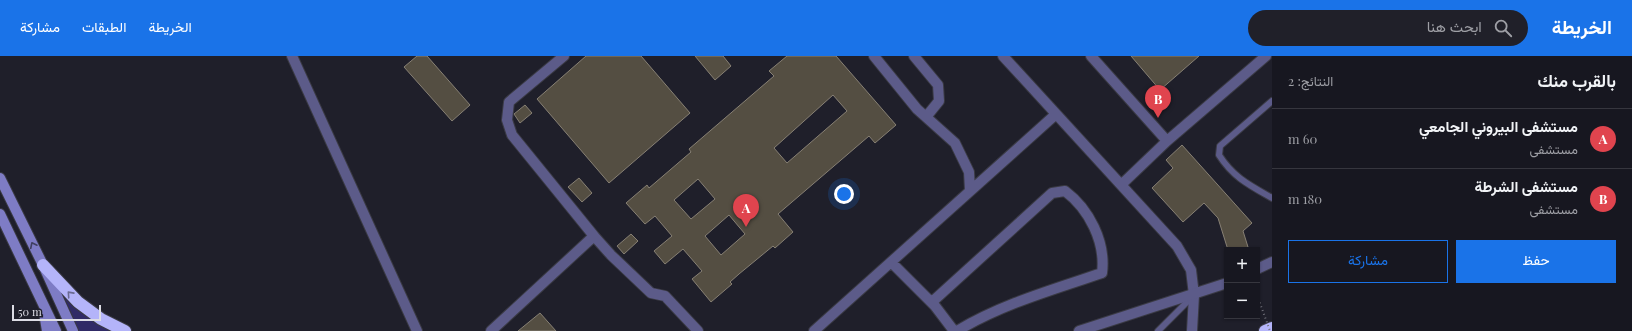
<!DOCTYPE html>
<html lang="ar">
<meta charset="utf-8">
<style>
body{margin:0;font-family:"Playfair Display",Vazirmatn,serif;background:#202029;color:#f1f3f6;direction:rtl}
.controls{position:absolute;right:12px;bottom:12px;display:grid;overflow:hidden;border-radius:0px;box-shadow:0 1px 3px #0004}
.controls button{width:36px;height:36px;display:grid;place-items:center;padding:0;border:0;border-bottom:1px solid #36363e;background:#171720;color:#f1f3f6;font:20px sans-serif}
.scale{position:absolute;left:12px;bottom:10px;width:89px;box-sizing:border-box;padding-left:4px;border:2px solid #dddde5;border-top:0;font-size:11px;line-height:14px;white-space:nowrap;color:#dddde5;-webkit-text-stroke:3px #1f1f2a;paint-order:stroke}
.you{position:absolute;left:844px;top:138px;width:14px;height:14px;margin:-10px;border:3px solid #fff;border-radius:50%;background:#1a73e8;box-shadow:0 0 0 6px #1a73e833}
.badge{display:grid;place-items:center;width:26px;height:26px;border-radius:50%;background:#1a73e8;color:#fff;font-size:13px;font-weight:700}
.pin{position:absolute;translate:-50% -33px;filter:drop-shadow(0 1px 2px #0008)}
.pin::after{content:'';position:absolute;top:21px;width:14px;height:12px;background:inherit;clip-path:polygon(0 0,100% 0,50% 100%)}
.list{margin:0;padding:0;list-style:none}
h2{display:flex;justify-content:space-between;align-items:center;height:52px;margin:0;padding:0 16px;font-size:17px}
h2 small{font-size:13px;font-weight:400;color:#9e9fa5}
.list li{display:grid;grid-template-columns:26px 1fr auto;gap:12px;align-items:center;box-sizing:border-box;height:60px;padding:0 16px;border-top:1px solid #36363e}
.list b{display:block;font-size:15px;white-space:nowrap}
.list p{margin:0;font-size:13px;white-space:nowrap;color:#9e9fa5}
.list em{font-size:13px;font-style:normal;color:#9e9fa5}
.actions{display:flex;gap:8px;padding:12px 16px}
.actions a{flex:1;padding:9px 0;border:1px solid #1a73e8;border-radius:0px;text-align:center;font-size:14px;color:#1a73e8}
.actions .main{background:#1a73e8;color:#fff}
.icon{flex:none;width:22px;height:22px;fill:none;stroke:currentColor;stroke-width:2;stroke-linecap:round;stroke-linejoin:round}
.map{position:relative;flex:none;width:1272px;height:275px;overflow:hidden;direction:ltr}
header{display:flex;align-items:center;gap:24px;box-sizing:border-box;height:56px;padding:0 20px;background:#1a73e8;color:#fff}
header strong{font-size:19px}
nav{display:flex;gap:22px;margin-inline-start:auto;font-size:14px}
.search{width:280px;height:36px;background:#202029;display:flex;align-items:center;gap:10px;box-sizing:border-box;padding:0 14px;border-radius:22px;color:#9e9fa5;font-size:15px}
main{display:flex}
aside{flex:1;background:#171720}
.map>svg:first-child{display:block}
</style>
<header>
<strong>الخريطة</strong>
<div class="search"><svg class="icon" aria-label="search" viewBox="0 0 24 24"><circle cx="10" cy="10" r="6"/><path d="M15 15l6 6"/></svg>ابحث هنا</div>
<nav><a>الخريطة</a><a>الطبقات</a><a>مشاركة</a></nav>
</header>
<main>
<aside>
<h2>بالقرب منك<small>النتائج: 2</small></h2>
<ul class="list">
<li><span class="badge" style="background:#e0444e">A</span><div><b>مستشفى البيروني الجامعي</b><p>مستشفى</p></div><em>60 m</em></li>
<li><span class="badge" style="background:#e0444e">B</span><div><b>مستشفى الشرطة</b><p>مستشفى</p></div><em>180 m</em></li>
</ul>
<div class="actions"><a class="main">حفظ</a><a>مشاركة</a></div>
</aside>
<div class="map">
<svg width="1272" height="275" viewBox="0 0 1272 275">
<rect width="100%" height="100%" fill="#1f1f2a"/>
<!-- green -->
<path fill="#302a66" d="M64,241L96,266L120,275H79Z"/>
<!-- building -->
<path fill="#544e42" stroke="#878074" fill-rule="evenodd" d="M417,0H427L470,49L452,65L404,11Z
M586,0H641L690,57L609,127L537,43Z
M695,0H723L731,10L715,24Z
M787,0H836L896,69L875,87L869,80L778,158L793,176L775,192L773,190L739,218L730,226L732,228L711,246L692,223L702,215L683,193L665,208L654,195L672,180L655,160L645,168L626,147L647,129L649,132L691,96L689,93L774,20L769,15ZM833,39L847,55L787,107L774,92ZM698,123L715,143L691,163L674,144ZM729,159L745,178L721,199L705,180Z
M1131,0H1199L1160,34Z
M525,49L532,57L520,67L514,58Z
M1182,89L1252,167L1243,175L1248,191L1240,194H1228L1218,162L1204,147L1183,166L1152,132L1173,112L1166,104Z
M579,122L592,137L582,146L568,131Z
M631,178L638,185L624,198L617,190Z
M540,257L556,275H518Z"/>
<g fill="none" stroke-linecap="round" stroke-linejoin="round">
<defs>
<path id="service" d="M1272,45L1220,90L1219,99C1233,121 1249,129 1272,142
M1158,275L1194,239"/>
<path id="minor" d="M564,0L509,46L507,64L512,79L594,180L611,199L651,237L665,240L698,275
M874,0L917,53L955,87L969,116L970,135
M914,0L938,29L939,45L926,61
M1003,0L1177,190L1191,214L1194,239L1192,275
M1091,0L1167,85
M1122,128L1167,85L1266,0
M891,206L935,250L954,275
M932,246L1052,137L1065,135C1089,153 1106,186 1102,217C1052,234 1002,248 957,275
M491,275L594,180
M814,275L1055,59"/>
<path id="tertiary" d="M292,0L417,275
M1257,213L1272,206
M1079,275L1227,227"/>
<path id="secondary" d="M0,122L43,209L73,275
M0,158L56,275
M44,257L47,275"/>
<path id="motorway" d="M43,209L78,246L101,263L125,275
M1265,275L1272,272"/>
</defs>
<!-- service casing -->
<use href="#service" stroke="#3a3a44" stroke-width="8"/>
<!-- minor casing -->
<use href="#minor" stroke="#3a3a44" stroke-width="12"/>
<!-- tertiary casing -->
<use href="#tertiary" stroke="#3a3a44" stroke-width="12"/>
<!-- secondary casing -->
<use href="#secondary" stroke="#3a3a44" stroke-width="12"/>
<!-- motorway casing -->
<use href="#motorway" stroke="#3a3a44" stroke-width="14"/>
<!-- service -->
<use href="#service" stroke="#5c5b89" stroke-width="6"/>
<!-- minor -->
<use href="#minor" stroke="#5c5b89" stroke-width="10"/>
<!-- tertiary -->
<use href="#tertiary" stroke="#5c5b89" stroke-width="10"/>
<!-- secondary -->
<use href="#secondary" stroke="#7e7cc5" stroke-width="10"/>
<!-- motorway -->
<use href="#motorway" stroke="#b4b4f9" stroke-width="12"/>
<!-- path-bridge -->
<path stroke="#74747d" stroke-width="2" stroke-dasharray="1 3" stroke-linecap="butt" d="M1257,239L1270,275"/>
</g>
<!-- one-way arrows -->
<defs><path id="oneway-chevron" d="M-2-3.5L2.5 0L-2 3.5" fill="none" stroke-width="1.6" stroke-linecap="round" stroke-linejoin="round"/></defs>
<use stroke="#404060" href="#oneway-chevron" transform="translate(33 189) rotate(-116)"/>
<use stroke="#6a6a92" href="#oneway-chevron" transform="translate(70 238) rotate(-132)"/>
</svg>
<div class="controls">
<button>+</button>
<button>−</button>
</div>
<div class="scale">50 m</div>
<div class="you"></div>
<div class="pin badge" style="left:746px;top:171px;background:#e0444e">A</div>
<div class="pin badge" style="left:1158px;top:62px;background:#e0444e">B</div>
</div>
</main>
